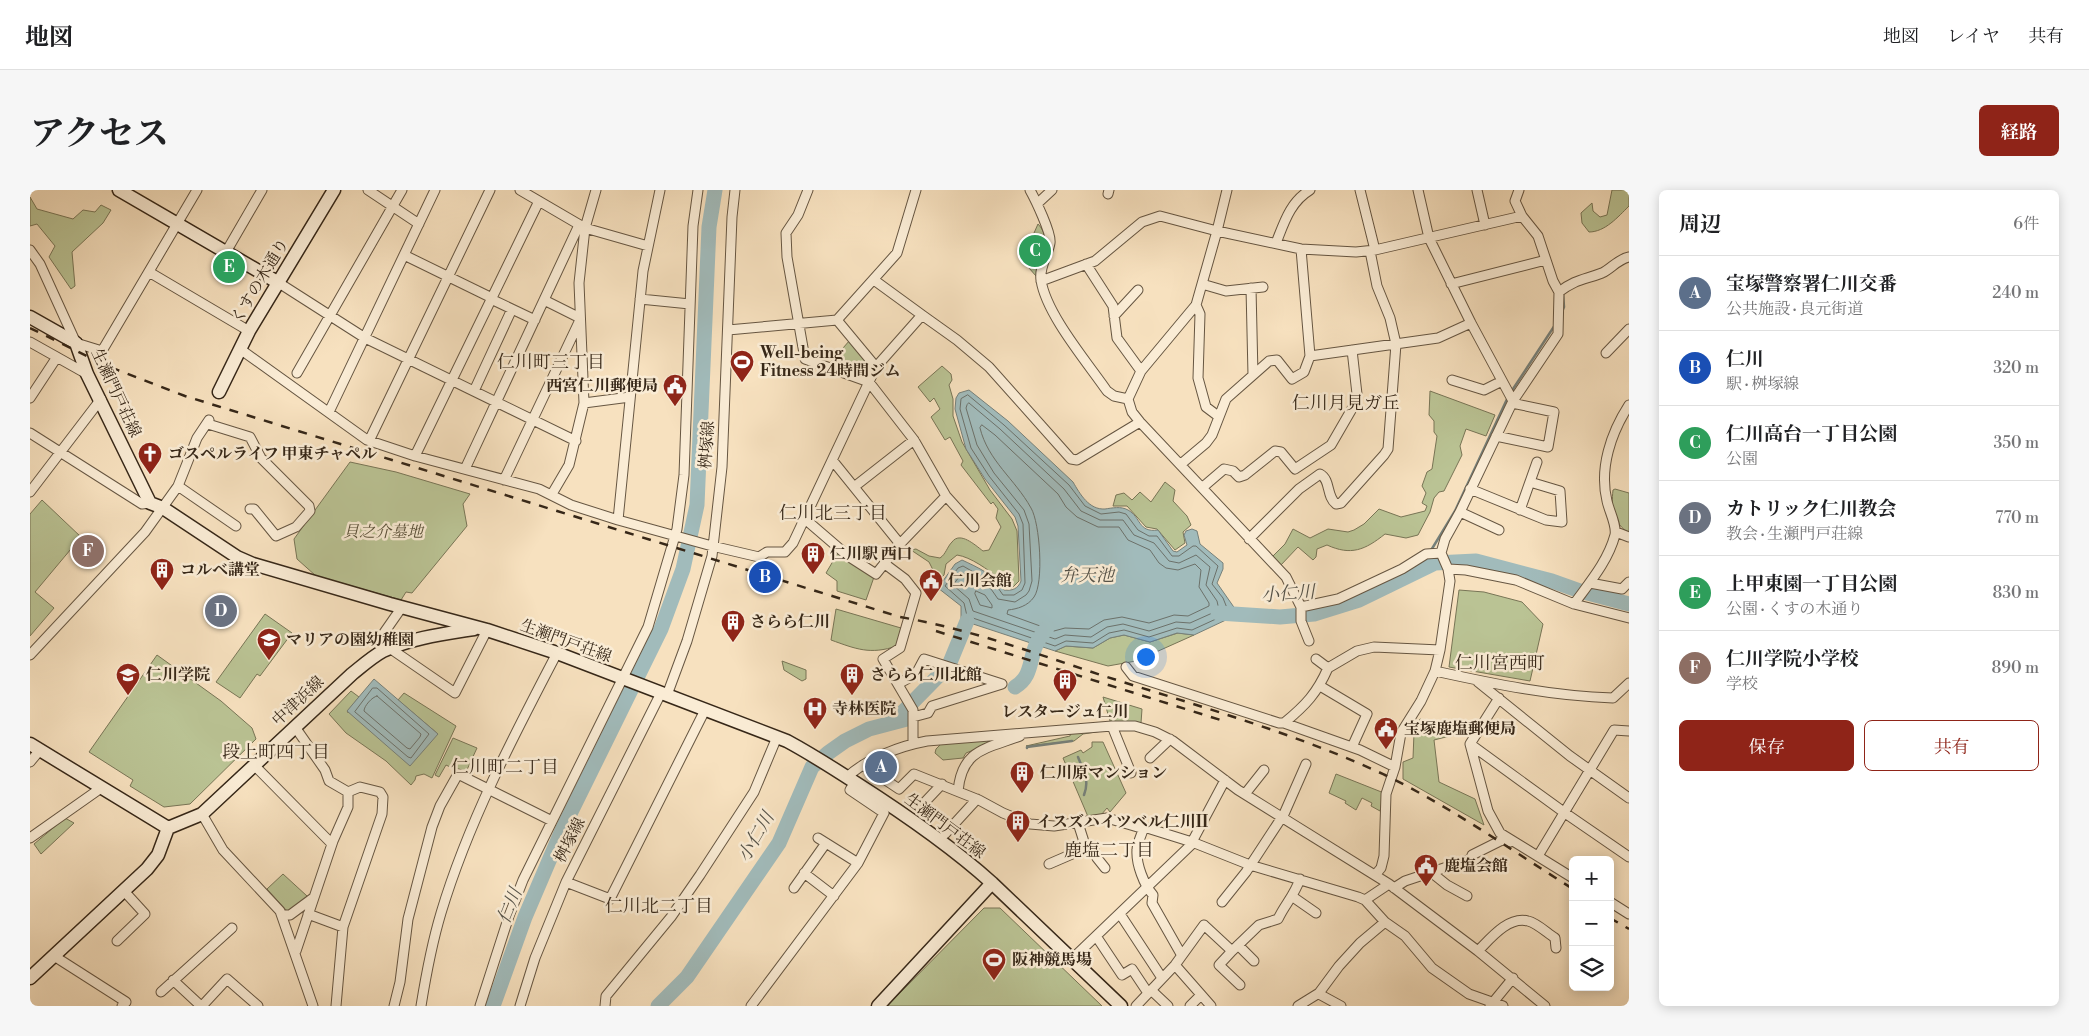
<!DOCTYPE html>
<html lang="ja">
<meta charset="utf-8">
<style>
body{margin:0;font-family:"Libre Bodoni","Noto Serif JP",serif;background:#f6f6f6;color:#202124}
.controls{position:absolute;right:15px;bottom:15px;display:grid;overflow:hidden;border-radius:8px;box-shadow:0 2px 12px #0003}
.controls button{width:45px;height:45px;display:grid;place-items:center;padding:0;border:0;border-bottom:1px solid #e0e0e0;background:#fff;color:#202124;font:25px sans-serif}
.you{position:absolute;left:1115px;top:466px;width:18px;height:18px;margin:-12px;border:4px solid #fff;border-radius:50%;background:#1a73e8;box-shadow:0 0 0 8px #1a73e833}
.badge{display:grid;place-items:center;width:32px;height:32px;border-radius:50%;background:#8f2418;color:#fff;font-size:16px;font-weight:700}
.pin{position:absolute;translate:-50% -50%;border:2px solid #fff;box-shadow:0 1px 5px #0006}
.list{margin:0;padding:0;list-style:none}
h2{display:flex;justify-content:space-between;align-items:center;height:65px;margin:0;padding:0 20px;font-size:21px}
h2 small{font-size:16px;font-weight:400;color:#757577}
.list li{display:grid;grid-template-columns:32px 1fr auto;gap:15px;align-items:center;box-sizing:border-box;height:75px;padding:0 20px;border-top:1px solid #e0e0e0}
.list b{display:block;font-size:19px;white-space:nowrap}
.list p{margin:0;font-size:16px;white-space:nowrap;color:#757577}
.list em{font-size:16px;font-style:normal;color:#757577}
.actions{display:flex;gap:10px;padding:15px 20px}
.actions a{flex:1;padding:11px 0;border:1px solid #8f2418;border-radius:8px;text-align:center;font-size:18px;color:#8f2418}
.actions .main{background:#8f2418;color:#fff}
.icon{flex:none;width:28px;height:28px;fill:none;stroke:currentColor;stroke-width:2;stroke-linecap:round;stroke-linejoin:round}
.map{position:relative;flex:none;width:1599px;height:816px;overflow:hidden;border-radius:8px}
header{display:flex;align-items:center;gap:30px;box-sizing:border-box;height:70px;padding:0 25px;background:#fff;border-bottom:1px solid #e0e0e0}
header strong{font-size:24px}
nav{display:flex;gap:28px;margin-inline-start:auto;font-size:18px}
.intro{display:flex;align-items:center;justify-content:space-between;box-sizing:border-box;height:120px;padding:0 30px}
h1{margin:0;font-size:35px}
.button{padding:12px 22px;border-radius:8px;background:#8f2418;color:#fff;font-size:18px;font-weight:700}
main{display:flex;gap:30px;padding:0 30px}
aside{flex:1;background:#fff;border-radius:8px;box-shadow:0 2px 12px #0003}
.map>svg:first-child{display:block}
</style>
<header>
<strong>地図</strong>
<nav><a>地図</a><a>レイヤ</a><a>共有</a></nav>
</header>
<div class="intro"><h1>アクセス</h1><a class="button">経路</a></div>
<main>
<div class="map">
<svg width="1599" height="816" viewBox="0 0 1599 816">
<rect width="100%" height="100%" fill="#f7e1bf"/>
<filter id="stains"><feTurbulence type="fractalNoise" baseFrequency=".004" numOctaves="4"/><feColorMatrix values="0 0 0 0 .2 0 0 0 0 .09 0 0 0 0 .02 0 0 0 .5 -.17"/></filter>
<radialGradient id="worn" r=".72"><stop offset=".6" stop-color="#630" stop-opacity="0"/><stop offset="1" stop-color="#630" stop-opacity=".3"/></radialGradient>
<!-- green -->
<path fill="#bac394" stroke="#787556" d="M1582,0H1599V16C1588,27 1575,42 1559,42L1552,33L1551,23L1562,13L1563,21L1570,27L1577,25Z
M0,7L7,19L43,29L53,20L65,22L71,15L81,20L73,33L42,62L45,96L41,99L19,67L25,56L7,34L0,36Z
M1008,34C1023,50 1012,68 1006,86L992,70Z
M196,67L209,75L202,87L189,79Z
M820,150L844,178L836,189L799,174Z
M912,176L921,184L922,190L919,195L923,209V226L932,252L960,300L982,329L987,341L989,391L981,399C975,397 974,392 969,388C958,380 941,367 927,365L916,374L914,385L906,393L899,386L903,380L899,372L881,360L886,359L899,366L910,368C916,364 917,357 922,352C930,341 945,355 953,361L959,360L971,337L966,328L968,319L963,312L961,314L931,275L933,271L920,247L915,250L901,227L910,219L904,208L900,212L888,197Z
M1400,201L1465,225L1456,246L1436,239L1430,256L1432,265L1414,301L1409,302L1404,308L1400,322L1388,345L1376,348L1355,344C1335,360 1321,366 1297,355L1287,359L1286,367L1283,370L1268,357L1250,376L1241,368L1255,354L1263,339L1280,348L1298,339L1318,342L1324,340L1334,334L1349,319L1371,327L1395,321L1397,316L1392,313L1396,303L1392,296L1397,282L1402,279L1407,246L1404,242V231L1399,225Z
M320,272L366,282L440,304L433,314L437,336L382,403L376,402L371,410L286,386L267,369L264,349Z
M1135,292L1145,300L1143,311L1157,326L1161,335L1153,342L1155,353L1145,360L1127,339L1116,337L1097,316H1083L1086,305L1094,303L1102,310L1110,302L1121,312Z
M1585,299L1599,303V343C1583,333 1581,318 1583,300Z
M12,310L51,347L5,402L24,418L0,446V324Z
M809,361L844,387L836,410L807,401V391L796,383Z
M1429,400L1454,402L1492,412L1513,434L1500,491L1419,477Z
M806,419L871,438L867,456C840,465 826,459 801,450Z
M235,424L262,443L230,486L227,484L210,508L186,492Z
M1148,443L1164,445L1106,471L1078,476L1025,461L1036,456L1063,458L1080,448L1094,445L1120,452Z
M127,465L191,511L222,538L226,549L160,614L134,617L100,596L103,590L59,562Z
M752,471L776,480V489L772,491L754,480Z
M321,501L329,507L317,522L408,544L368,510L374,503L426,536L402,588L394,584L386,586L385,590L381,595L356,571L316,543L299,524Z
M1073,507L1112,519L1111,533L1080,531Z
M1390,529L1404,534L1420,531L1425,534L1424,545L1404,550L1409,592L1445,609L1454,635L1373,589V572L1383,568L1384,543Z
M1072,540V541L1053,544L1044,551L996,556L1040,546L1041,542Z
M423,548L447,558L435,584L416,575L409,587L405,585Z
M968,548L969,550L936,563L933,568L913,570L905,563L906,559L911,554Z
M1062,552H1073L1096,603L1080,622L1077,618L1071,625L1059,629L1033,568L1051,560L1053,563L1062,557Z
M1306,584L1354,603L1350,621L1341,616L1342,613L1332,608L1326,620L1315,613L1316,611L1299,603Z
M35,628L44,633L11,664L4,654Z
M253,684L277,706L265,719L257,721L237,699Z
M954,718H970L1072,816H857Z"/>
<!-- water -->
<path fill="#a1bbbb" stroke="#76807a" d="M939,200L978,231L1043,292C1050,304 1059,320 1075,319C1082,318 1091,316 1098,320C1111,327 1108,343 1128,340L1143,361L1147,362L1157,355L1154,345L1156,341L1162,339L1167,341L1170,354L1193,373V379L1187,393L1208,423V428L1198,429L1164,445L1147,443L1120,452L1094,445L1080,448L1063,458L1036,456L1025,461L931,430V416L908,398L925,374L932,370C947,377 967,386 974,400C982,401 988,399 991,391L988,336L985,327L955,289L936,259L925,219L926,208L929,203Z
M344,489L408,544L380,576L317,521Z"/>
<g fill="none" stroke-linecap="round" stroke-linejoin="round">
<!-- shore -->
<path stroke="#6c716a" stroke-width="1" d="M938,205L974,235L1039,295L1055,316L1071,324L1089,322L1096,324L1108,340L1119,346H1127L1142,366H1149L1163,356H1166L1188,376L1182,394L1193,408L1199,423L1162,440L1147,438L1119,447L1094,440L1079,443L1063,453L1036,451L1025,456L937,426L934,413L915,396L928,378L933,376L966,395L973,405H984L992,400L995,393L993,334L989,324L959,286L941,258L930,219L931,209Z
M939,213L970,239L1034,299L1051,321L1070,330H1093L1104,345L1124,353L1139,371L1149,373L1166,365L1180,377L1176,395L1187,411L1189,420L1160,433L1146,432L1119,441L1093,434L1077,437L1061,447L1035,445L1025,449L943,421L939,409L923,395L932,383L942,386L961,399L968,409L985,412L996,405L999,401L1002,391L999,334L994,320L964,283L947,255L936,218L937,215Z
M952,235L965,245L1028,304L1036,317L1047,327L1068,337H1089L1098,350L1120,360L1129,373L1136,378L1148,380L1165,374L1171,380L1169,397L1179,413V416L1158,426L1144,425L1119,433L1092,427L1074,430L1059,439L1035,438L1024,441L977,424L978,420C987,419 998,416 1004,407C1014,393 1010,333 1001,318C985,289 958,271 950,238Z
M946,401L955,405L962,415V418L950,415L945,404Z
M343,498H347L399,544L381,568L378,567L325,522Z
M347,506L391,544L390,547L380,559L377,558L334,521C334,516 342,507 347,506Z"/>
<!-- stream -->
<path stroke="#76807a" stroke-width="2.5" d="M1531,124L1534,117L1533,103
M1481,202L1525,135
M1400,362L1425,321L1478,207
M1393,378L1398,367
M997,558V557L1042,551
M1048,567C1053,580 1060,590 1054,605"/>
<!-- river -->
<path stroke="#a1bbbb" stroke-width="15" d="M1188,423L1250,427L1284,424L1329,410L1405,373L1446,371L1522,391L1550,401L1599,414
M985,497C1002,487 999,471 1006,455C1008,449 1013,443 1017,438
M869,526L919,475L937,431
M463,816L495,727L533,638L631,439L653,379L667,315L679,37L685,0
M628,816L657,787L749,653L782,577L798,563L815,551L839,539L877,529"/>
<defs>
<path id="street" d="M338,0L389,34
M490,0L555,38L618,56
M1000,0C1005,9 1022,44 1020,53C1018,65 1009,77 1011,90C1016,124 1057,172 1077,201L1084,206L1098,209
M1197,0L1187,41L1166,115L1111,181L1098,209L1102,222L1110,232L1256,387L1271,417L1308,409L1372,379L1396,364L1411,363L1418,379L1420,391L1410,460L1405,481L1391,511L1371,543L1365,577L1356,604L1354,666L1351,678L1345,685
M1330,0L1345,60
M1388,0L1399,48L1441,133L1483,211
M1447,0L1455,35
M1078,4L1079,0
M1008,13L1022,0
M1246,53C1254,33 1260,12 1280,0
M0,60L10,74L46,153L72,161L167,0
M196,62L232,0
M374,65L462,108
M1056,74L1083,116L1087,148L1111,181
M119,82L219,141
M844,90L892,125
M1011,91L1065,71L1112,32L1130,26L1187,41L1271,59L1326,62L1345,60L1492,26
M249,93L335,148L546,251
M1172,94L1196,101L1233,97
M1421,94L1516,70
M1221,98L1223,185
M1529,102C1546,89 1554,90 1572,83C1581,79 1588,69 1599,67
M461,109L505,130
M610,109L660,114
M514,110L550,128
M1166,115L1170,124L1168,188L1176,217L1188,226
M1084,126L1108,100
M807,130L867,63L886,0
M698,140L807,130L846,177
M0,152L57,184
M210,159L337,250L385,266L509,299L541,315L588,330L682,356L729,367L737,362H755L763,353L846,177L892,125L927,150L959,177L1041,269L1047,270L1110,232
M1576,163L1599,139
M1280,166L1408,148L1441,133
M267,183L372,0
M1422,190L1454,200L1472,191
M444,201L482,119
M0,208L27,167
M554,213L600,207
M299,222L405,0
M178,234L220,247L231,268L279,316L280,321L266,337L246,346L224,319H220
M0,243L112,314L120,313
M1466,246L1518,257L1524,222L1482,213
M339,251L460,0
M385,266L509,11
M803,271L870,354
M1151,274L1176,253L1182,245L1196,209L1239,171L1247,170L1262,189L1274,182L1280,166L1271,59
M435,279L549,35
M474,290L549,132
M148,296L206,336
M824,297L884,250
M1173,297L1194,279L1203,281L1209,287L1215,285L1245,261L1251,262L1265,279L1301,255L1323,217L1327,204L1322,160
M1440,299L1516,330L1532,332L1530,301L1500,292
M0,302L71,209
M522,304L539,275L554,213L549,93L555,38L566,0
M916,306L944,337
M1490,320L1507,272
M1430,322L1469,340
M775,329L818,366L846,384L870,354L916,306L884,250L839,192L775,169L757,67L756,43L768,25L778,0
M588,330L613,81L630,0
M1586,342L1599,347
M1219,349L1269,299L1290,284C1301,290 1296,306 1306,314L1311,313L1354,265L1358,259L1366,154L1360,128L1347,96L1340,61
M1411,363L1415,349L1430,322L1483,211L1528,144L1529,102L1523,91L1508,46L1492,26L1485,11L1489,0
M855,374L875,389L886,403L870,458L853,469L883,520V553
M1418,379L1436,380L1486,390L1544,414L1599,428
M1560,393L1592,399L1599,392
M1544,414C1560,392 1578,371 1585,345C1587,335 1579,321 1577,311C1569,278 1581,243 1599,215
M1271,417V431L1279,451
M361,459L425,503L457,440
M353,462L349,450L372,417
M0,465L115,342L148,296L167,248L179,230
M1096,477L1103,486L1249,533H1254L1330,560L1365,577
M1298,478L1327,461L1344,457L1410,460
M1405,481C1464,494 1522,506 1583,508L1599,493
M1448,492L1540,566L1599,608
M868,494L886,484L894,469L972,494L902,516L898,523L883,527
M1290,496L1337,524L1322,557
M637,505L657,451L682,366L692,277L702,27L705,0
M1469,508L1440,554L1458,621L1470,643L1543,688
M1254,533C1276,515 1287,503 1298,478L1286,469
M1082,536L1101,583
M265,537L295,580L299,591L318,602
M1440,554L1535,623L1599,667
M1120,568L1140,549
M0,572L10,560
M224,575L302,654
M833,575L869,599L884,584L949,610L973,623L1000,634L1024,636L1077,628L1111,638L1114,637L1162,652L1220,675L1328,707L1335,710L1355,732L1375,746L1402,778L1439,804L1473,816
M817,587C838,568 870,556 897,551L1082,536H1105L1125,542L1143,551L1208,600L1359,694L1448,761L1515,816
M928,601C932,559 956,559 990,546
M1215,604L1234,580
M894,613L912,594
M172,624L193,660L250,721L283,816
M1114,637C1112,644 1107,653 1107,660C1106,674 1114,695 1123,705L1122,713L1151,764
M915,644L947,609
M0,648L71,598
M788,648L828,673
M1162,652L1195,590
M1056,658L1063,657L1067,668L1075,678
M1508,666L1584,540L1599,541
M1019,674L1056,658L1048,633
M774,683L804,706
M1402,683L1417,695L1437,706
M536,692L580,709L675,520
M764,698L796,653
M1364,698L1375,691L1441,669L1442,665L1474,649L1480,652
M1263,707L1286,723
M1335,710L1359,694
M1192,712L1216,682L1254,624L1276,574
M1580,712L1599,724
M278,724L313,737
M1090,724L1132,788
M253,725H260L283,708
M1066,746L1092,785L1102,779L1118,803
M87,751L115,724L94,701
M1208,755L1224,771
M266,761L303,651L318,617V602
M1202,761L1189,775L1210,795
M1448,761C1460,749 1478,726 1498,731C1507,733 1517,743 1525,748L1526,758
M24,766L96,812L92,816
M1042,769L1163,653
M1145,775L1181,816
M143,790L171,816
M1121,800L1138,816
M131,802L202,738
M1289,804L1311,816
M172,816L197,789L228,816
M306,816L313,737L352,624L353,607L350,602L330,597L318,602
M364,816L370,792L378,729L402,637L410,616L428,584L522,631
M391,816C396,785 402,753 411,723C438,633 483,547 527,463
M450,816L479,726L493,690L618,437L647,339L654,285L663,36L668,0
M490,816L505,768L536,692L631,503
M575,816L576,806L641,727L670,685L724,602L747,547
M721,816L828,673L854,623L820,600L825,592
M1106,816L1145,775L1174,735L1202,761L1229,735L1248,729C1255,714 1264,706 1270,689
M1160,816L1171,805
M1268,816L1289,803L1309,776L1330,753L1355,732
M1460,816L1483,788"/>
<path id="secondary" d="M89,0L249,93
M0,127L46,153L57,184L120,313L133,318L207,367L223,374L360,414L457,440L527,463L757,551C781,564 803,578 826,593C873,623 920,655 962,693L1091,816
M189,202L219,141L304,0
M0,554L138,638
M138,638L172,624L322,484C332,476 342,467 353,461C382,448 413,444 444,439
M0,788L117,679L128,665L138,638
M848,816L962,693"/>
</defs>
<!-- street casing -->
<use href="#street" stroke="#665642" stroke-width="11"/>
<!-- secondary casing -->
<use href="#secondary" stroke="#362718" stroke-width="15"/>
<!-- street -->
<use href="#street" stroke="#faecd5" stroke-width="9"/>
<!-- secondary -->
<use href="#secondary" stroke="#faecd5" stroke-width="12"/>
<!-- rail -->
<path stroke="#362718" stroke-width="2.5" stroke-dasharray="9 9" stroke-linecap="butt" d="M0,138L77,176L155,206L870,427C940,439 1007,464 1074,486C1168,516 1265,543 1355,585C1421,617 1481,660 1543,699
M906,441L1197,532
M1580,728L1599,739"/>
</g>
<!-- icons -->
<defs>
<symbol id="stadium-pin" viewBox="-11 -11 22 30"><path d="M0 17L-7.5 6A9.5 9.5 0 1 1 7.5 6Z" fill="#8f2418" stroke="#faecd5"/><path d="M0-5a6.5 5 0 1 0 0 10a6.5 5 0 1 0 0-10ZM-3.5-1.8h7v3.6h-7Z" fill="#fff"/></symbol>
<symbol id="civic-pin" viewBox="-11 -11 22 30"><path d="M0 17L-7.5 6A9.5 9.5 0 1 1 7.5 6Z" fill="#8f2418" stroke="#faecd5"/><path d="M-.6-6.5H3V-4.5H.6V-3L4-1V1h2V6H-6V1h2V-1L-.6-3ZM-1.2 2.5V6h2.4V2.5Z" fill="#fff"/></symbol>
<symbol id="church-pin" viewBox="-11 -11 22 30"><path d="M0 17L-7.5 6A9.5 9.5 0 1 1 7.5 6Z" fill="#8f2418" stroke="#faecd5"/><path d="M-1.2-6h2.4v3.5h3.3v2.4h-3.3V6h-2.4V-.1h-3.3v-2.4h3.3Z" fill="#fff"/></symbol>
<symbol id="building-pin" viewBox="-11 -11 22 30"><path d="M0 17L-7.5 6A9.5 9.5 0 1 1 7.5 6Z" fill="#8f2418" stroke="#faecd5"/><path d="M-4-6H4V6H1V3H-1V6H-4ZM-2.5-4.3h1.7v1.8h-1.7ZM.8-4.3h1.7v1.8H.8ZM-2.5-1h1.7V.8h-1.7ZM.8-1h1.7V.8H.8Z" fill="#fff"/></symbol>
<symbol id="school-pin" viewBox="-11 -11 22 30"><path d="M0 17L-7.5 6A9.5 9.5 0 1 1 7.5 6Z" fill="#8f2418" stroke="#faecd5"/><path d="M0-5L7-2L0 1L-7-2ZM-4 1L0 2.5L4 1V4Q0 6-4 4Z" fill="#fff"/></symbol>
<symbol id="hospital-pin" viewBox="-11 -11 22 30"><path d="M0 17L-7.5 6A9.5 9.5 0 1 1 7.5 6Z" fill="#8f2418" stroke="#faecd5"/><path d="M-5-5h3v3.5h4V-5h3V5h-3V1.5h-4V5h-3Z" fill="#fff"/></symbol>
</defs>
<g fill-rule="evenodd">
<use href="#stadium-pin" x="698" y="158" width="28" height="38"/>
<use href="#civic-pin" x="631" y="182" width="28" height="38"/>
<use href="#church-pin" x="106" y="250" width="28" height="38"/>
<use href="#building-pin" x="769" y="350" width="28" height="38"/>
<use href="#building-pin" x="118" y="366" width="28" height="38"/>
<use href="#civic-pin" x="887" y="377" width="28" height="38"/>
<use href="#building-pin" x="689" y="418" width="28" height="38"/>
<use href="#school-pin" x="225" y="436" width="28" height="38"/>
<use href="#school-pin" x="84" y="471" width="28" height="38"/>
<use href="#building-pin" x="808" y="471" width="28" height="38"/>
<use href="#building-pin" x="1021" y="477" width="28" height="38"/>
<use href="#hospital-pin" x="771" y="505" width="28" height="38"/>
<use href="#civic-pin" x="1342" y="525" width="28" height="38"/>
<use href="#building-pin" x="978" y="569" width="28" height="38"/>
<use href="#building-pin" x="974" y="618" width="28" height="38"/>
<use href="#civic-pin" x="1382" y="662" width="28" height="38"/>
<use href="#stadium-pin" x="950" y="756" width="28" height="38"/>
</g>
<g text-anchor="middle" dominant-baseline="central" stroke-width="5" stroke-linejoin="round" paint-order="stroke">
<!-- street labels -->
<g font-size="16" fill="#362718" stroke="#faecd5">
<text transform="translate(230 91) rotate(-59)">くすの木通り</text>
<text transform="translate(86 203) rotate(65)">生瀬門戸荘線</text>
<text transform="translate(677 255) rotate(-86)">桝塚線</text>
<text transform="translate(536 451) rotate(20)">生瀬門戸荘線</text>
<text transform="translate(268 511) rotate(-43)">中津浜線</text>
<text transform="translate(915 636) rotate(37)">生瀬門戸荘線</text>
<text transform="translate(540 650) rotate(-63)">桝塚線</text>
</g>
<!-- poi labels -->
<g font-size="16" font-weight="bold" fill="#362718" stroke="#faecd5" text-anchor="start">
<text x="730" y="163">Well-being<tspan x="730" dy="18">Fitness 24時間ジム</tspan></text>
<text x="628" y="196" text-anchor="end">西宮仁川郵便局</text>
<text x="138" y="264">ゴスペルライフ 甲東チャペル</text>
<text x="800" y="364">仁川駅 西口</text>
<text x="150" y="380">コルベ講堂</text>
<text x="918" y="391">仁川会館</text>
<text x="720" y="432">さらら仁川</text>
<text x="256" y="450">マリアの園幼稚園</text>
<text x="116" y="485">仁川学院</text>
<text x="840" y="485">さらら仁川北館</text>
<text x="802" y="519">寺林医院</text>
<text x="1035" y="522" text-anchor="middle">レスタージュ仁川</text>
<text x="1374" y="539">宝塚鹿塩郵便局</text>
<text x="1010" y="583">仁川原マンション</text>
<text x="1006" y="632">イスズハイツベル仁川II</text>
<text x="1414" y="676">鹿塩会館</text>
<text x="982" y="770">阪神競馬場</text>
</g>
<!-- park labels -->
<g font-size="16" font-style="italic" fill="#574e37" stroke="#faecd5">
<text x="353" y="342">貝之介墓地</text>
</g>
<!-- neighbourhood labels -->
<g font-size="18" fill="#362718" stroke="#faecd5">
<text x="521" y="172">仁川町三丁目</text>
<text x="1316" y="213">仁川月見ガ丘</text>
<text x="803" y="323">仁川北三丁目</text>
<text x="1470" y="473">仁川宮西町</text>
<text x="246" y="562">段上町四丁目</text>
<text x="475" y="577">仁川町二丁目</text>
<text x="1079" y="660">鹿塩二丁目</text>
<text x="629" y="716">仁川北二丁目</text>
</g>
<!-- water labels -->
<g font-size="18" font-style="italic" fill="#565349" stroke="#faecd5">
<text x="1057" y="385">弁天池</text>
<text transform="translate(1258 404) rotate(-4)">小仁川</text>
<text transform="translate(726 647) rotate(-60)">小仁川</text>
<text transform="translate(480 716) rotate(-68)">仁川</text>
</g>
</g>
<rect width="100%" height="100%" filter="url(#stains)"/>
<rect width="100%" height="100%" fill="url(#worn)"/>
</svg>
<div class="controls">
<button>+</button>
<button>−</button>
<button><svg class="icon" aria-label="layers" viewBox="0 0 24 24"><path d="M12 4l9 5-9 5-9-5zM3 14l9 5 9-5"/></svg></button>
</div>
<div class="you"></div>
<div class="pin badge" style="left:851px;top:577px;background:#5c6f8a">A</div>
<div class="pin badge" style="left:735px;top:387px;background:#1a4fb4">B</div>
<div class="pin badge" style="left:1005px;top:61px;background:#2e9e5b">C</div>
<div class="pin badge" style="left:191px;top:421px;background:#6b7280">D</div>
<div class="pin badge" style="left:199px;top:77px;background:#2e9e5b">E</div>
<div class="pin badge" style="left:58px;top:361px;background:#8d6e63">F</div>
</div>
<aside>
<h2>周辺<small>6件</small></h2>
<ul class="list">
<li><span class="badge" style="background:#5c6f8a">A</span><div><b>宝塚警察署仁川交番</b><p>公共施設 · 良元街道</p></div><em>240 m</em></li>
<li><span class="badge" style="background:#1a4fb4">B</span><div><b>仁川</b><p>駅 · 桝塚線</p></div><em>320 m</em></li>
<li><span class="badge" style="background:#2e9e5b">C</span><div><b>仁川高台一丁目公園</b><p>公園</p></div><em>350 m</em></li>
<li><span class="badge" style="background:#6b7280">D</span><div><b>カトリック仁川教会</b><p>教会 · 生瀬門戸荘線</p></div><em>770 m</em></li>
<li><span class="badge" style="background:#2e9e5b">E</span><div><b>上甲東園一丁目公園</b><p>公園 · くすの木通り</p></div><em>830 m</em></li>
<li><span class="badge" style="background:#8d6e63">F</span><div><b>仁川学院小学校</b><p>学校</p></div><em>890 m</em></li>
</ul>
<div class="actions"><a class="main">保存</a><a>共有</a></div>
</aside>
</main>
